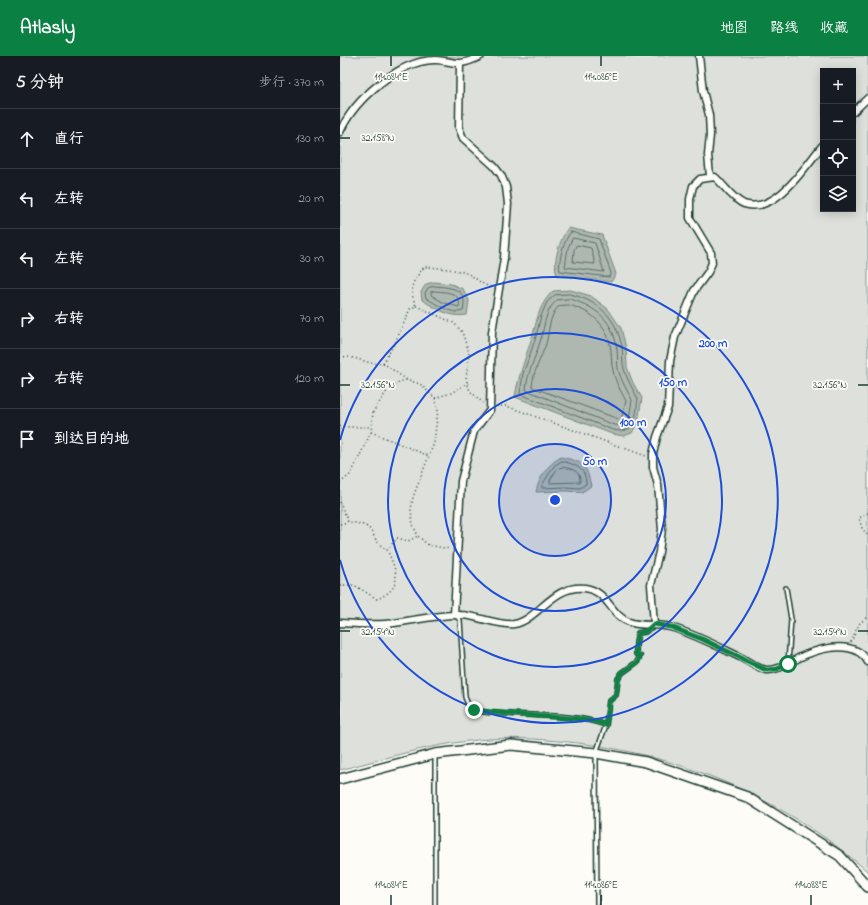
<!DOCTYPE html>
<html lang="zh">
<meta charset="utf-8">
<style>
body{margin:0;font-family:"Indie Flower","LXGW WenKai TC",sans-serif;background:#20242c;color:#f1f3f6}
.controls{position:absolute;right:12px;top:12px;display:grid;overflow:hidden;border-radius:0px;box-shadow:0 2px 10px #0003}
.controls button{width:36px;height:36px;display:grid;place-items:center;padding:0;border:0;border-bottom:1px solid #363941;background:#171b24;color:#f1f3f6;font:20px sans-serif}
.stop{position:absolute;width:12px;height:12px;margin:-9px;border:3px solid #0b8043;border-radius:50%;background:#fff}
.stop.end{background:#0b8043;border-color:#fff;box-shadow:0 1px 4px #0008}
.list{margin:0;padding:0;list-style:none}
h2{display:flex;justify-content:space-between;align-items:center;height:52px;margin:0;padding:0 16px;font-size:17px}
h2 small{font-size:13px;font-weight:400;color:#9ea1a6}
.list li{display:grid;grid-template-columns:26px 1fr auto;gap:12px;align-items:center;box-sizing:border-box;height:60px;padding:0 16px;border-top:1px solid #363941}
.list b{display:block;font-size:15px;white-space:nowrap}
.list em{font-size:13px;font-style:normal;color:#9ea1a6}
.icon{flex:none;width:22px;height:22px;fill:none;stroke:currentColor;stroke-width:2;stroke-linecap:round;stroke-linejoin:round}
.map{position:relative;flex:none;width:528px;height:849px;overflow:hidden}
header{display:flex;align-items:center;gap:24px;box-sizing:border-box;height:56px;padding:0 20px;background:#0b8043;color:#fff}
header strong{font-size:19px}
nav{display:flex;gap:22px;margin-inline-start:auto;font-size:14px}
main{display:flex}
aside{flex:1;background:#171b24}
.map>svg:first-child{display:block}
</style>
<header>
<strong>Atlasly</strong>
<nav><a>地图</a><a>路线</a><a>收藏</a></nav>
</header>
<main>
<aside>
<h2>5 分钟<small>步行 · 370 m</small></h2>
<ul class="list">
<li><svg class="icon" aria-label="ahead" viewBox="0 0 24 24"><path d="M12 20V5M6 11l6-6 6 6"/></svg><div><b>直行</b></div><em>130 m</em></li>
<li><svg class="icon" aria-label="left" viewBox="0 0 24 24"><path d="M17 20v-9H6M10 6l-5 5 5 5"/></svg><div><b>左转</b></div><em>20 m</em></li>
<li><svg class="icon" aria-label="left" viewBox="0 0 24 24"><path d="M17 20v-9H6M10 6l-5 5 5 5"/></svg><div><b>左转</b></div><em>30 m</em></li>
<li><svg class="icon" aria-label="right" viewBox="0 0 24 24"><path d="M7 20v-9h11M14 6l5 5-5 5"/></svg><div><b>右转</b></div><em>70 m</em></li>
<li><svg class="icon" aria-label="right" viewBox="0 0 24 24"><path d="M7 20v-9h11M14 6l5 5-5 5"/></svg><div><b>右转</b></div><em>120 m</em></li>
<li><svg class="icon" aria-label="arrive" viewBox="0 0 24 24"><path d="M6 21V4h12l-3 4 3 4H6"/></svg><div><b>到达目的地</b></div></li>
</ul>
</aside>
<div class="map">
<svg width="528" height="849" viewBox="0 0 528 849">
<rect width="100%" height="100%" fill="#fdfcf7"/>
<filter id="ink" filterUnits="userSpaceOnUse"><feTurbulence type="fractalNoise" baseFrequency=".025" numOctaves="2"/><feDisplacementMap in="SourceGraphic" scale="8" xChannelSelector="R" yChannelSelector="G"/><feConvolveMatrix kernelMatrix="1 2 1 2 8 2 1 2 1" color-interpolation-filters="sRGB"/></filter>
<g filter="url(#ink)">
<!-- green -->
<path fill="#dde0db" stroke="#7e8e88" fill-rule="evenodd" d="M0,0H528V816C442,740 331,694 217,685C187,682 159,681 129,685C85,690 43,703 0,714ZM483,15H513V153H483Z"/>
<!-- water -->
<path fill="#aeb8b1" stroke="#75877f" d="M228,172L262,179L276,218L271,226L217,219C212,207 220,183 228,172Z
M94,226L111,228L123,233L129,244L127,259C110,262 97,253 82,244L81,236L86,228Z
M231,234L251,240L268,253L281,272L286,292L287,311L293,327L302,342L298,366L292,377L284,380L272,378L175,341C178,321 185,304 191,284C198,264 197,251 213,235Z
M221,401C243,406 246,407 251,430L242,436L226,435L196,436C199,421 208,408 221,401Z"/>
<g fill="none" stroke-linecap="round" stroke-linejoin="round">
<!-- shore -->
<path stroke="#586e66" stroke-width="1" d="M231,176L259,183L271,217L269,221L220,215C217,208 225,181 231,176Z
M233,182L255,187L264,216L225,211L228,192Z
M237,189L251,192L255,208L233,206L234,194Z
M95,230C113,232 128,232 123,255C111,259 97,248 86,242L85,237L88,232Z
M95,235C106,236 122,236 119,251L104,247L91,239V236Z
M230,238C260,246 276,261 282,291C283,298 282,306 284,313C287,324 293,333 298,343C295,362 297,379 273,374L180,338L183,318L195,284L201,260L207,246L215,239Z
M230,243C257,251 274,265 277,294C278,300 277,307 278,313C281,325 287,334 292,344L289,363L285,370L274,369L186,334C187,317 195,303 200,286C205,271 204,255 217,244Z
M229,249C253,256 269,269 271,296C272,302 271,308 273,314C275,326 281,335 286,345L281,364L192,331C193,316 201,302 206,288C209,276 209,259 219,250Z
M222,405C236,409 246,412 246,428L240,432L226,431L202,432V429L214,410Z
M223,411C233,413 241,415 240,426L210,427V424L217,413Z"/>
<defs>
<path id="lane" d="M446,532L451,563L448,608
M116,560L120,564L125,641C127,646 128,651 134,653C143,658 157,657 167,658C199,660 236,658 266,669
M95,849V699
M257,849L256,697L266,669L269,645L276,639L278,623L282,617L297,606L300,600L296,598V587L298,577L305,576L313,570"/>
<path id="street" d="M359,0L363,35L369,59L370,79L368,99L370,120
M513,56L528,42
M0,76C14,44 58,5 94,4C103,3 112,8 121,7C128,6 135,3 141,0
M114,559L121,425L134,375L150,354L152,276L164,202L168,148L166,131L161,119L154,110L123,82L119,72L120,7
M0,567C15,568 30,569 45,568C70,566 94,558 120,559C135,559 160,570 174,568C198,564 213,528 245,532C268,535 270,559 289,566C302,571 316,567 330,571C355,578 379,591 402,602C409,606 419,613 426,614C440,615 453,604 465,599C484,591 516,584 528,606
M314,568L311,529L319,496L322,473L318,429L313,411V398L317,381L328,351L330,305L335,281L354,235L368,216L372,207L371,197L350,162V143L353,130L360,123L375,121C384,129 392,143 404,148C436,159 465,110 483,89"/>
<path id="secondary" d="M0,723L95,698L171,689L256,697L306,706L407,741L500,800L528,831"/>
</defs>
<!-- lane casing -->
<use href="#lane" stroke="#1f3d34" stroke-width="6"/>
<!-- street casing -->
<use href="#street" stroke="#1f3d34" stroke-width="9"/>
<!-- secondary casing -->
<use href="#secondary" stroke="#1f3d34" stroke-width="12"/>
<!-- path -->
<path stroke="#1f3d34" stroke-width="1.5" stroke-dasharray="1 3" stroke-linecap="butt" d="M76,250L114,267L122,276L129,297L126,323L130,335L143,347
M0,301C16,299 28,310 43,307L55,287L70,253L76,250C68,231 72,227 84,211C94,211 123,214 130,219C138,223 143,230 152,231
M43,307L67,324
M95,342L111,337L128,327
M157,350H166L306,400
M0,370L1,371H31
M31,376L89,400
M0,427L11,418L31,376L33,356L49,332L59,326L67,324L80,328L95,342L98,353L94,387L73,441L71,454L73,469L78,480L88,489L110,493
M0,446L8,466C41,469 25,480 47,494L57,482L68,485L78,480
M528,457L519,462L522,472L528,480
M0,468L8,466
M0,529H14L37,543C64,532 57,515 47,494
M511,586L519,568L528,560"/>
<!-- lane -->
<use href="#lane" stroke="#fdfcf7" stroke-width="3"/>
<!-- street -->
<use href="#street" stroke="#fdfcf7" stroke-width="6"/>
<!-- secondary -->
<use href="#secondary" stroke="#fdfcf7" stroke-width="9"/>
</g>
</g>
<g fill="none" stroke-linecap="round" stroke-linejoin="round" filter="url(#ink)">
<!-- route -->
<path stroke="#0b8043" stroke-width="5" d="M134,654C161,658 187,659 214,661C232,662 250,663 266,669L269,645L276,639L278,623L282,617L298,606L300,600L296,598V587L298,577L305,576L314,568L331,571L362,583L426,614L437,613L448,608"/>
</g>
<!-- ticks -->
<path fill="none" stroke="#1f3d34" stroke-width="1.5" d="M51,0V10M261,0V10M0,82H10M0,329H10M518,329H528M0,575H10M518,575H528M51,839V849M261,839V849M471,839V849"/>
<!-- distance rings -->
<circle cx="215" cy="444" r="56" fill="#1d4ed8" fill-opacity=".12"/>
<g fill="none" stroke="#1d4ed8" stroke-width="2">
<circle cx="215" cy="444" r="56"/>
<circle cx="215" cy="444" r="111"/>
<circle cx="215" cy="444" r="167"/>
<path d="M0 384A223 223 0 1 1 0 504"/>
</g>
<g font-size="10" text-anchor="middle" fill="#1f3d34" stroke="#fdfcf7" stroke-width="3.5" stroke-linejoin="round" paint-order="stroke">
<text x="51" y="24">114.084°E</text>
<text x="261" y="24">114.086°E</text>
<text x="38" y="85">32.158°N</text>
<text x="38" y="332">32.156°N</text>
<text x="490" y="332">32.156°N</text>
<text x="38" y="579">32.154°N</text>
<text x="490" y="579">32.154°N</text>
<text x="51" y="832">114.084°E</text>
<text x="261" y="832">114.086°E</text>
<text x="471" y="832">114.088°E</text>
</g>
<circle cx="215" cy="444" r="6" fill="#1d4ed8" stroke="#fdfcf7" stroke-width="2"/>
<g font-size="12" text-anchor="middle" font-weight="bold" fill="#1d4ed8" stroke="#fdfcf7" stroke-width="3.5" stroke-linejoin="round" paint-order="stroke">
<text x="373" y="291">200 m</text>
<text x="333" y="330">150 m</text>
<text x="293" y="370">100 m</text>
<text x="255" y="409">50 m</text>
</g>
</svg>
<div class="controls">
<button>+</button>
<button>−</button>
<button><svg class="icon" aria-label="locate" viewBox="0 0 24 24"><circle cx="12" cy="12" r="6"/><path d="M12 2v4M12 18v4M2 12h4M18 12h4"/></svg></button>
<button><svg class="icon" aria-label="layers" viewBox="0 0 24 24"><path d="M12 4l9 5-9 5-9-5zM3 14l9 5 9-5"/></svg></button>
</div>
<div class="stop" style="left:448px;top:608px"></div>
<div class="stop end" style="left:134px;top:654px"></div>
</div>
</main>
